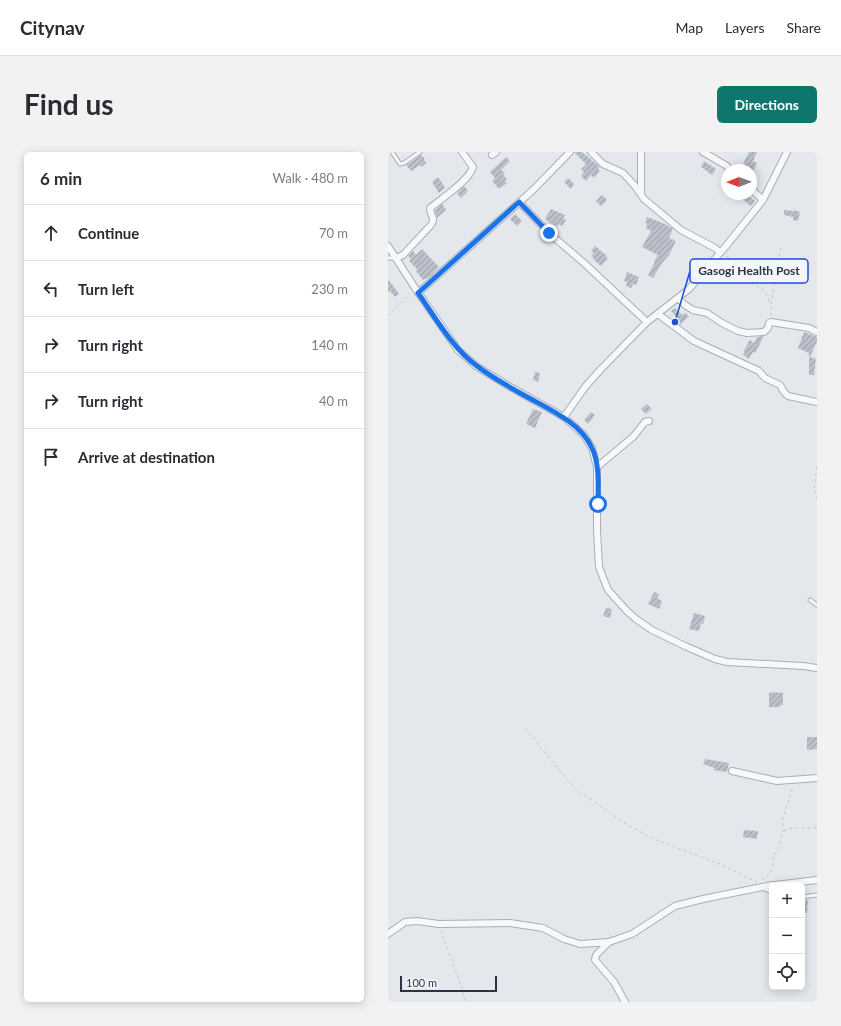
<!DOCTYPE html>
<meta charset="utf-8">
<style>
body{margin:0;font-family:Lato,sans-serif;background:#f2f2f3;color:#2b2b33}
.controls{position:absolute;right:12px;bottom:12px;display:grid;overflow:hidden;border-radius:6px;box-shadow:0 2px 10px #0003}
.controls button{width:36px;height:36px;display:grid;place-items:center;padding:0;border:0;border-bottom:1px solid #e1e1e2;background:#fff;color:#2b2b33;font:20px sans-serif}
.compass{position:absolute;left:333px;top:12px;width:36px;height:36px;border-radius:50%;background:#fff;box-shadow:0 2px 10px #0003;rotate:269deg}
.scale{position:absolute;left:12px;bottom:10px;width:97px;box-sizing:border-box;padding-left:4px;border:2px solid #2b3445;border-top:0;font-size:11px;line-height:14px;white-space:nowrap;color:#2b3445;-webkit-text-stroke:3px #f4f6f9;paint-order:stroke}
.stop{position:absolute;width:12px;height:12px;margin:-9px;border:3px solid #1a73e8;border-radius:50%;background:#fff}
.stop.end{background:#1a73e8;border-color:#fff;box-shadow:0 1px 4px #0008}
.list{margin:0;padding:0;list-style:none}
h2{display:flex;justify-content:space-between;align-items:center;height:52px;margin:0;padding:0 16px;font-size:17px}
h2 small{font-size:13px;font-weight:400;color:#7c7c81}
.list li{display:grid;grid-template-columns:26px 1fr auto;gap:12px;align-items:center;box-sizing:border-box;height:56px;padding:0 16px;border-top:1px solid #e1e1e2}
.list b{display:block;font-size:15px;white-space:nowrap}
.list em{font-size:13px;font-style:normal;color:#7c7c81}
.icon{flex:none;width:22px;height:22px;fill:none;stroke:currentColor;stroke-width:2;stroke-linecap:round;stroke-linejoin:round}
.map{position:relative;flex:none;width:429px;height:850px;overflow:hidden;border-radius:6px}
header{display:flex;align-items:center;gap:24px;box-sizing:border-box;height:56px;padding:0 20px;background:#fff;border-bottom:1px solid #e1e1e2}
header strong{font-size:19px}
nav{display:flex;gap:22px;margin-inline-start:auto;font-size:14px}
.intro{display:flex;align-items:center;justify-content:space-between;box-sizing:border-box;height:96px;padding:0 24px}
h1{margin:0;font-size:28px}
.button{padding:10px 18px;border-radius:6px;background:#0f766e;color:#fff;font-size:14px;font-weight:700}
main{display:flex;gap:24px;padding:0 24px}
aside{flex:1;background:#fff;border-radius:6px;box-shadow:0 2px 10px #0003}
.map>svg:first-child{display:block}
</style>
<header>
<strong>Citynav</strong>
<nav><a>Map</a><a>Layers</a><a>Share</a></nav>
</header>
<div class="intro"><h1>Find us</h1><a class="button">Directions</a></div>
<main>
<aside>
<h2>6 min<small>Walk · 480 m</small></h2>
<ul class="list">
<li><svg class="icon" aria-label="ahead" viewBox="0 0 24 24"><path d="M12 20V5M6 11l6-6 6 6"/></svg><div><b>Continue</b></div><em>70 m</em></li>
<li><svg class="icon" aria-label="left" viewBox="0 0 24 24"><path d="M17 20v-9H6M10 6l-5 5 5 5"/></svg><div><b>Turn left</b></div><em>230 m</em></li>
<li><svg class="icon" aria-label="right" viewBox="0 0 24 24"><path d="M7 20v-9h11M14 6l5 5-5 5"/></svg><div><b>Turn right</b></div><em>140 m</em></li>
<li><svg class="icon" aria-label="right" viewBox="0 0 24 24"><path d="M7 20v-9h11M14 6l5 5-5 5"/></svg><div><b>Turn right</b></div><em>40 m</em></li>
<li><svg class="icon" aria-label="arrive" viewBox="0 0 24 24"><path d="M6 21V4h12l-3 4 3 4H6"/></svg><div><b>Arrive at destination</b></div></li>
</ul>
</aside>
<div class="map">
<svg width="429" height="850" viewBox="0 0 429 850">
<defs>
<pattern id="building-hatch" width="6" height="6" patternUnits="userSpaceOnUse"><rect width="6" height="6" fill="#bbc0ca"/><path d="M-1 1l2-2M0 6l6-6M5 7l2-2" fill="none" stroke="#989da6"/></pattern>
</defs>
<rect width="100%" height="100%" fill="#e4e7ec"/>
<!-- building -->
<path fill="url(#building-hatch)" d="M186,0H194L212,15L210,17L212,19L206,26L203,23L198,29L193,24L196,20L193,17L198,12Z
M361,0H369L365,9L369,11L366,18H360L362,16L355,12Z
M33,3L37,7L36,8L38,11L33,15L32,13L23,19L18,13Z
M118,5L122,9L113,18L117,21L115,23L119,27L117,29L119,31L111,37L104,29L107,26L102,20Z
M316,9L328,17L324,23L313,15Z
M50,25L57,36L51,41L44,30Z
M180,26L186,32L183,37L176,30Z
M76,34L80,39L73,46L69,41Z
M358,42L367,49L363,54L354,47Z
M214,43L219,48L213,54L208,49Z
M54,52L58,58L49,66L47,58Z
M163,57L177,63L175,66L178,68L174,74L171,72L170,74L166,73L157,67Z
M396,58L405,59L406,58L412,60L410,69L405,68V65L396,63Z
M127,62L134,69L129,74L122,67Z
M259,65L277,72L285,77L281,86L288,89L281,103L274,111L265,126L260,123L267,110L266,109L270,103L254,95L263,79L258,76L259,71H257Z
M207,94L219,104L218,105L220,107L213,114L205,107L206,106L203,104L206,101L203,99Z
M34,97L51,115L43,124L35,128L28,119L30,118L21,109L23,107L20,104L25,99L28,103Z
M239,120L251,125L248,133L245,132L243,136L238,134L239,130L236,129Z
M0,127L11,142L7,145L2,139L0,141Z
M287,156L294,163L297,161L301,164L292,173L287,169L286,168L288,165L283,159Z
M416,180L429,185V189L422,205L428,207L426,223H421V201L410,196Z
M376,184L367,201L365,200L361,207L355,203L357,201L355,200L362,188L366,191L369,185Z
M147,220L152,221L150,230L145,228Z
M259,252L264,257L258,262L253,257Z
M145,257L154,260L147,276L138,272Z
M203,260L207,263L200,272L196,268Z
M266,440L271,442L269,446L274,449L271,457L260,452Z
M218,456L224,457L222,466L215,464Z
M306,461L317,464L315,472L313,471L311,479L301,477Z
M384,540L395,541V553H392V555H381V541H384Z
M419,585H429V597L419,598Z
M317,607L341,611L339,620L325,618L327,616L315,612Z
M356,678L370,679L369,687L355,685Z
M414,748H420L419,761H414Z"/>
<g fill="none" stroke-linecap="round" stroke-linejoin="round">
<defs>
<path id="service" d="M4,0L12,12L16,11L32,0
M0,106H8
M422,448L429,453
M374,736L384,740
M414,745L429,743"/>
<path id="minor" d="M203,0L215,12L235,21L247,34L256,47L293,78L327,96L332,100
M253,0V41
M315,0L339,14L341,18
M104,3L108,0
M363,37L375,48
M131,50L161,81L196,111L259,170
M0,94L27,136L70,198L88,214L119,233L176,265L196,283L204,296L209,315V378L211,415L220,438L239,459L248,467L264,478L297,494L327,507L339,510L415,514L429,516
M8,106L15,103L43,73C48,66 42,63 42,56C53,47 82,28 85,15L74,0
M30,141L146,37L182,0
M290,146L297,153L305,158L319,161L334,171L350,179L359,181L376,180L380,176L381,171L383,170L421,176L429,180
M270,162L306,189L371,219L377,226L392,233L396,240L400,244L429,250
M176,265L197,235L214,216L259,170L301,137L338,94L375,48L399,0
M209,315L245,285L257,270L261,269
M344,619L389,629L429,626
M387,733L429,728
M0,782L17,770L29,769L51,772L122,771L155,776L176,787L192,792L221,790L244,782L287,754L315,747L384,733
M221,790L208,803L207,808L226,830L237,850"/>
</defs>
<!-- service casing -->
<use href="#service" stroke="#a9aeb7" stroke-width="5"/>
<!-- minor casing -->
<use href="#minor" stroke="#a9aeb7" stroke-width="8"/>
<!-- path -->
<path stroke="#c2c5cb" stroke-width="1" stroke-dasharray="3 3" stroke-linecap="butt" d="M339,104L363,131L376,138L383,152
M0,164L22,141
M383,164V152L393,95
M429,315L426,336L429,347
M137,576L176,624L188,637L235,670L261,685L334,713L369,730
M396,679C406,673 418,678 429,675
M374,728L383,720L385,715L386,704L391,694L395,679V666L405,634
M53,778C60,802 72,825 77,850"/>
<!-- service -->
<use href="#service" stroke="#f7f8fa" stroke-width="3"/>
<!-- minor -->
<use href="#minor" stroke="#f7f8fa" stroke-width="6"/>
</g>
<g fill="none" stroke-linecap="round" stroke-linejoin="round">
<!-- route -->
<path stroke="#1a73e8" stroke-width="5" d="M161,81L131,50L30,141C47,165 65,197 89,214C106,227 125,237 143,247C165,259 193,272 204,296C212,313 210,334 210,352"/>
</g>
<!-- callouts -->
<path fill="none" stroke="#1d4ed8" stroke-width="1.5" d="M287 170L302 119"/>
<circle fill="#1d4ed8" stroke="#f4f6f9" stroke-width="1.5" cx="287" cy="170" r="4"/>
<rect fill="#f4f6f9" stroke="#1d4ed8" stroke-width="1.5" x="302" y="107" width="118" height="24" rx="4"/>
<g font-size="12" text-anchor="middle" font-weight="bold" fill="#2b3445">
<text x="361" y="123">Gasogi Health Post</text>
</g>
</svg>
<div class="controls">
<button>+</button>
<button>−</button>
<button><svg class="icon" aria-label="locate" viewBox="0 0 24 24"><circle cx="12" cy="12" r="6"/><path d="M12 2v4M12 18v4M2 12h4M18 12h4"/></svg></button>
</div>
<svg class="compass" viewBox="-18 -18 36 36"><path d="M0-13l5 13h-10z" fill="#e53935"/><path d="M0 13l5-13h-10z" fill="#7c7c81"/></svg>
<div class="scale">100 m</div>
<div class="stop" style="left:210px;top:352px"></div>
<div class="stop end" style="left:161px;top:81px"></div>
</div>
</main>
